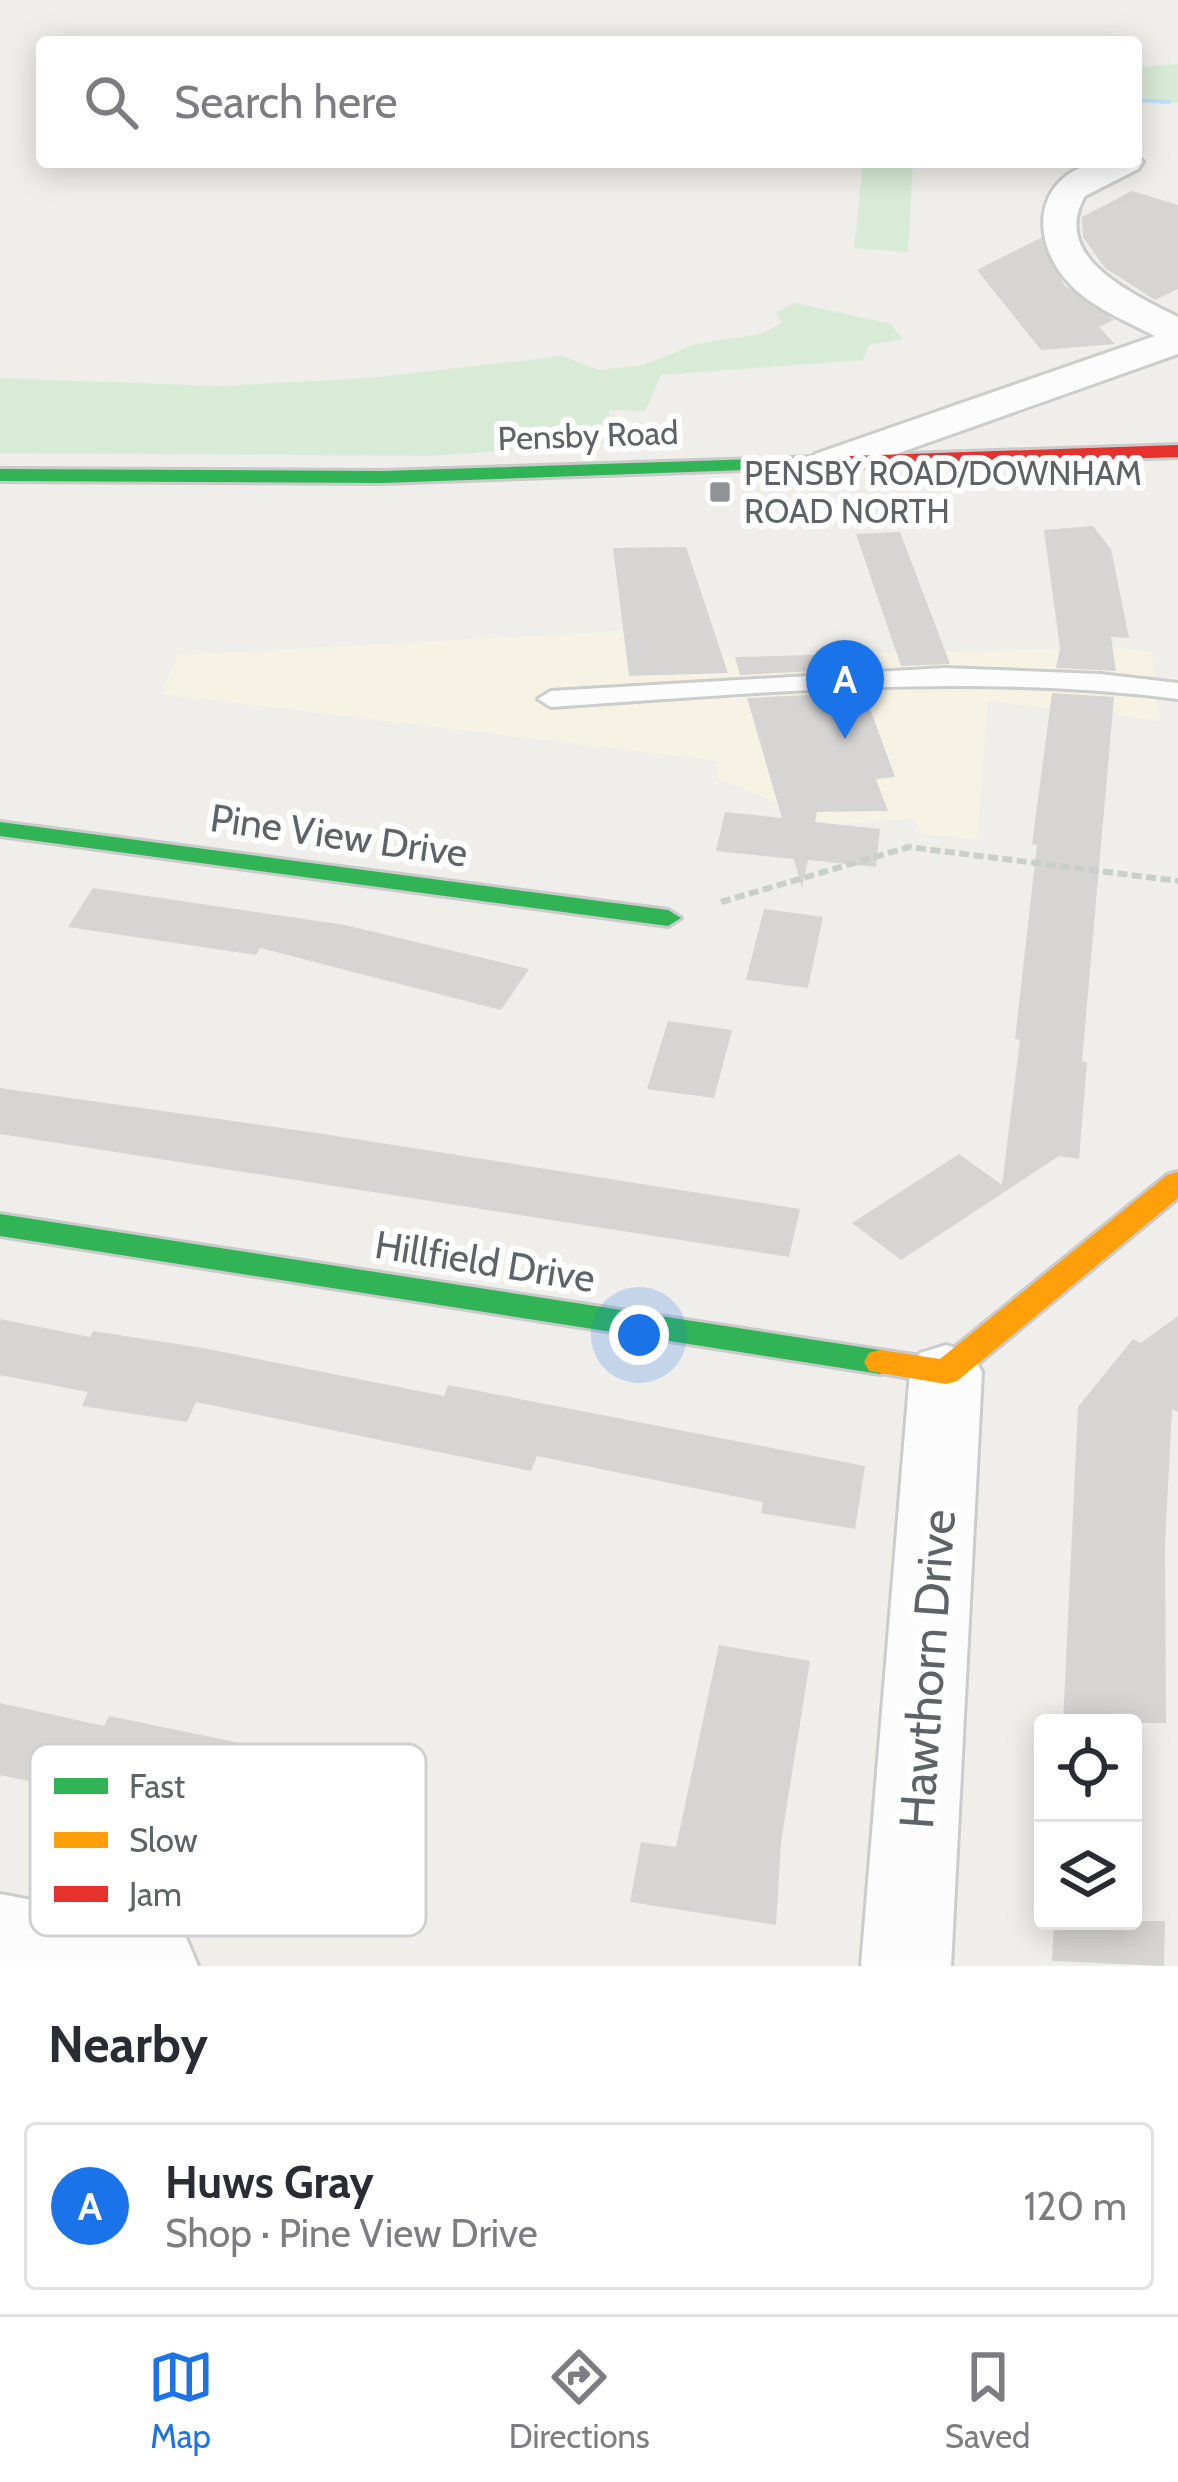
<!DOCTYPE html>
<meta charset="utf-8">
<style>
body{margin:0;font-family:Cabin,sans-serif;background:#f7f7f7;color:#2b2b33}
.controls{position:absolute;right:36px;bottom:36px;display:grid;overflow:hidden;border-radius:12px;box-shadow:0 6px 30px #0003}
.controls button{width:108px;height:108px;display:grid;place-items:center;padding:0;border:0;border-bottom:3px solid #e1e1e2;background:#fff;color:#2b2b33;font:60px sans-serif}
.you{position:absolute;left:639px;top:1335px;width:42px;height:42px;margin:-30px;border:9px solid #fff;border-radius:50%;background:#1a73e8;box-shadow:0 0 0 18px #1a73e833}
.badge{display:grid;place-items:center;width:78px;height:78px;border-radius:50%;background:#1a73e8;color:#fff;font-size:39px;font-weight:700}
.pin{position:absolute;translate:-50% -99px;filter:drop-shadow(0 3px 6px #0008)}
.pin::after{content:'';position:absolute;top:63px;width:42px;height:36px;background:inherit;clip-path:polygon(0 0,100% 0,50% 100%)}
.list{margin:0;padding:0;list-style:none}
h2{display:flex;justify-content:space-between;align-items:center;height:156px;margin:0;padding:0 48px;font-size:51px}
h2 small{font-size:39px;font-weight:400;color:#7c7c81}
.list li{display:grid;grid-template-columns:78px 1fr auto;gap:36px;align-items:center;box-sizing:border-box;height:168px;margin:0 24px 24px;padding:0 24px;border:3px solid #e1e1e2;border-radius:12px}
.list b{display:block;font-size:45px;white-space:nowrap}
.list p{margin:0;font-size:39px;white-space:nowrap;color:#7c7c81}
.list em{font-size:39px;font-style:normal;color:#7c7c81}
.icon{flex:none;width:66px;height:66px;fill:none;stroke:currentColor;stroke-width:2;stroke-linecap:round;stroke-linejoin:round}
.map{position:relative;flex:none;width:1178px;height:1966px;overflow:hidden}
.search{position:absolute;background:#fff;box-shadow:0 6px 30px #0003;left:36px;right:36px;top:36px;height:132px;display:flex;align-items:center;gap:30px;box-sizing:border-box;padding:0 42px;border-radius:12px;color:#7c7c81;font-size:45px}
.sheet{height:348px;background:#fff}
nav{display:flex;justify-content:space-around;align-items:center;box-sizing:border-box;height:168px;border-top:3px solid #e1e1e2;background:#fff;font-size:33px;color:#7c7c81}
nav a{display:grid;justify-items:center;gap:6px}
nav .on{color:#1a73e8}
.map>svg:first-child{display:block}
</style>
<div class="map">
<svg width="1178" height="1966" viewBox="0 0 1178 1966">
<rect width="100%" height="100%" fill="#efeeea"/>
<!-- commercial -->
<path fill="#f7f3e4" d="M712,626L723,657L1115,647L1152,652L1160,721L988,701L977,840L922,834L914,819L831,825L717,778L718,761L160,694L178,655Z"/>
<!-- green -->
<path fill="#d8ebd6" d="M1178,64V103L1136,100V67Z
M863,162H913L908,252L854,248Z
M795,303L891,324L903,339L869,345L863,360L661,375L645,411L609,410L611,443L433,456L0,453V378L220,386L369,378L562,356L599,370L644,365L696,344L760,334L782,323L776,312Z"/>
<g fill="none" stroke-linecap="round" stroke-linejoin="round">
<!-- stream -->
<path fill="#bfe0f9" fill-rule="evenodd" d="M1136,98L1169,100L1173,102L1169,104L1136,102Z
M909,162H917V164L913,167Z"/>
</g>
<!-- building -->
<path fill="#d6d5d3" d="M1132,191L1178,205V289L1155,300L1105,268L1083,237L1082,217Z
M1041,238L1064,285L1114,320L1099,327L1115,344L1041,350L977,270Z
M1093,526L1111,549L1129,638L1111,637L1116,671L1056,668L1060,648L1044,530Z
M900,532L950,664L901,666L856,534Z
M686,547L728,673L629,676L613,548Z
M850,654L856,669L740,675L735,657Z
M864,692L895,777L876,779L888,811L817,812L815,822L880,829L876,867L808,860L802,888L794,859L716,851L725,812L782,818L747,698Z
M1052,693L1114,697L1082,1061L1087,1062L1079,1159L1059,1156L901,1260L852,1223L959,1154L1002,1185L1020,1040L1015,1039L1037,845L1032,844Z
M93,888L345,925L529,969L501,1010L260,948L256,955L68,927Z
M764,909L823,917L808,988L746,980Z
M668,1021L732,1030L714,1098L647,1089Z
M0,1088L317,1133L800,1209L789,1257L0,1134Z
M1178,1316V1412L1172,1409L1165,1543L1166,1723H1063L1078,1407L1133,1339L1141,1343Z
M0,1319L90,1337L93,1331L203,1348L444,1396L448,1385L865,1466L855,1529L761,1513L763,1502L537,1456L531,1471L196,1402L187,1422L82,1406L88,1392L0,1375Z
M719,1645L810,1661L781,1842L776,1925L630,1902L641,1842L676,1847Z
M0,1703L104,1726L109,1716L410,1778L401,1803L419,1807L404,1851L368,1842L361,1859L269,1838L274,1826L175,1803L169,1820L78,1800L81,1792L0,1775Z
M1054,1921H1165L1164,1966L1052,1961Z"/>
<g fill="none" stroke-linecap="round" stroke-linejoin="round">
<defs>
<path id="lane" d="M944,668L1100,674L1178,683V699C968,672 761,693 551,707L538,699L551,691Z"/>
<path id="street" d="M1136,154L1143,162L1138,169L1085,196C1049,258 1135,295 1178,317V354L845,472H815L808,463L815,454L1155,336C1126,321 1090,307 1068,282C1032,243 1032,182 1090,164C1104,159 1121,162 1136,162Z
M946,1345L972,1353L982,1372L951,1966H861L910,1372L920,1353Z
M0,1894L153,1923L185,1935L198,1966H0Z"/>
<path id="fast" d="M849,456L859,462L856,466L382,483L0,481V469L382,471Z
M0,822L668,910L681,918L668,926L0,836Z
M0,1214L880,1350L891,1353L896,1362L891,1371L880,1374L0,1236Z"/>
<path id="slow" d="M1178,1172V1198L957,1381L946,1384L869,1371L864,1362L869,1353L880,1350L940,1359L1167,1175Z"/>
<path id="jam" d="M1178,445V457L849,468L839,462L849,456Z"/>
</defs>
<!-- lane casing -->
<use href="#lane" stroke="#cbcccc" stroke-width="6"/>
<!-- street casing -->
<use href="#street" stroke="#cbcccc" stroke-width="6"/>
<!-- fast casing -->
<use href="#fast" stroke="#cacacb" stroke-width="6"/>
<!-- slow casing -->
<use href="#slow" stroke="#cacacb" stroke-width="6"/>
<!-- jam casing -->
<use href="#jam" stroke="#cacacb" stroke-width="6"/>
<!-- path -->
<path stroke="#cacfcc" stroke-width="6" stroke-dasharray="10 4.5" stroke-linecap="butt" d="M721,902L909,847L1178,881"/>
<!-- lane -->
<use href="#lane" fill="#fdfcfc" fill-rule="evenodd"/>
<!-- street -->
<use href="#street" fill="#fdfcfc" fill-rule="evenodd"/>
<!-- fast -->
<use href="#fast" fill="#30b455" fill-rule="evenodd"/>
<!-- slow -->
<use href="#slow" fill="#ff9f0a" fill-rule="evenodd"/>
<!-- jam -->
<use href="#jam" fill="#e5322d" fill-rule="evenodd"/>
</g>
<!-- markers -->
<rect fill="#919496" stroke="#fff" stroke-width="4.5" x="708" y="480" width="24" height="24" rx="6"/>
<g text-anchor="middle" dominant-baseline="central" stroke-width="12" stroke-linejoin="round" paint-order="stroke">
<!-- far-street labels -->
<g font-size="33" fill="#5f6368" stroke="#fff">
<text transform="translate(588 435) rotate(-2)">Pensby Road</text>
</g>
<!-- far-poi labels -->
<g font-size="33" fill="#5f6368" stroke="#fff" text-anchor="start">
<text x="744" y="473">PENSBY ROAD/DOWNHAM<tspan x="744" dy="38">ROAD NORTH</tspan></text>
</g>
<!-- street labels -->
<g font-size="39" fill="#5f6368" stroke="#fff">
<text transform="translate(339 835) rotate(8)">Pine View Drive</text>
<text transform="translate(485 1261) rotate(9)">Hillfield Drive</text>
</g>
<!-- near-street labels -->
<g font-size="48" fill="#5f6368" stroke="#fff">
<text transform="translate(927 1669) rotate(-86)">Hawthorn Drive</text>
</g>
</g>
<!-- legend -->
<rect x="30" y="1744" width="396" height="192" rx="18" fill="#fff" stroke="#cfd0d2" stroke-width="3"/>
<rect x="54" y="1778" width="54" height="16" fill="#30b455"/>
<rect x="54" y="1832" width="54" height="16" fill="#ff9f0a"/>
<rect x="54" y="1886" width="54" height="16" fill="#e5322d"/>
<g font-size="33" fill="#5f6368">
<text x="129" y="1798">Fast</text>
<text x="129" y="1852">Slow</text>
<text x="129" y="1906">Jam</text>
</g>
</svg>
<div class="controls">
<button><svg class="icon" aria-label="locate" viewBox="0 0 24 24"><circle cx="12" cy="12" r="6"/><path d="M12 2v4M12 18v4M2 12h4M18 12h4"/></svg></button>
<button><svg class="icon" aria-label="layers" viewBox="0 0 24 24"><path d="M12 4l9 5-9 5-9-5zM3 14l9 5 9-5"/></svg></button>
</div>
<div class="you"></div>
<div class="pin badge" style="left:845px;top:739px">A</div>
<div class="search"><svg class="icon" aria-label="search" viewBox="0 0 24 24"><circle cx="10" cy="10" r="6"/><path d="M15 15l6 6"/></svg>Search here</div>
</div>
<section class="sheet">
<h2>Nearby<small></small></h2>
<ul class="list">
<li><span class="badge">A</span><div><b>Huws Gray</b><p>Shop · Pine View Drive</p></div><em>120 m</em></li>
</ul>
</section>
<nav>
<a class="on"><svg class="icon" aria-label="map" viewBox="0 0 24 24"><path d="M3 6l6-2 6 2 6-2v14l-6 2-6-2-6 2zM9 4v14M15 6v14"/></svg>Map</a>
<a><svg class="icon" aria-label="directions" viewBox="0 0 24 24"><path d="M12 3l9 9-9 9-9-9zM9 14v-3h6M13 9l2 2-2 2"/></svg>Directions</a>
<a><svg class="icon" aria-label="saved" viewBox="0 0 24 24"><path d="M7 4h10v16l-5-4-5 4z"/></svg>Saved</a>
</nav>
